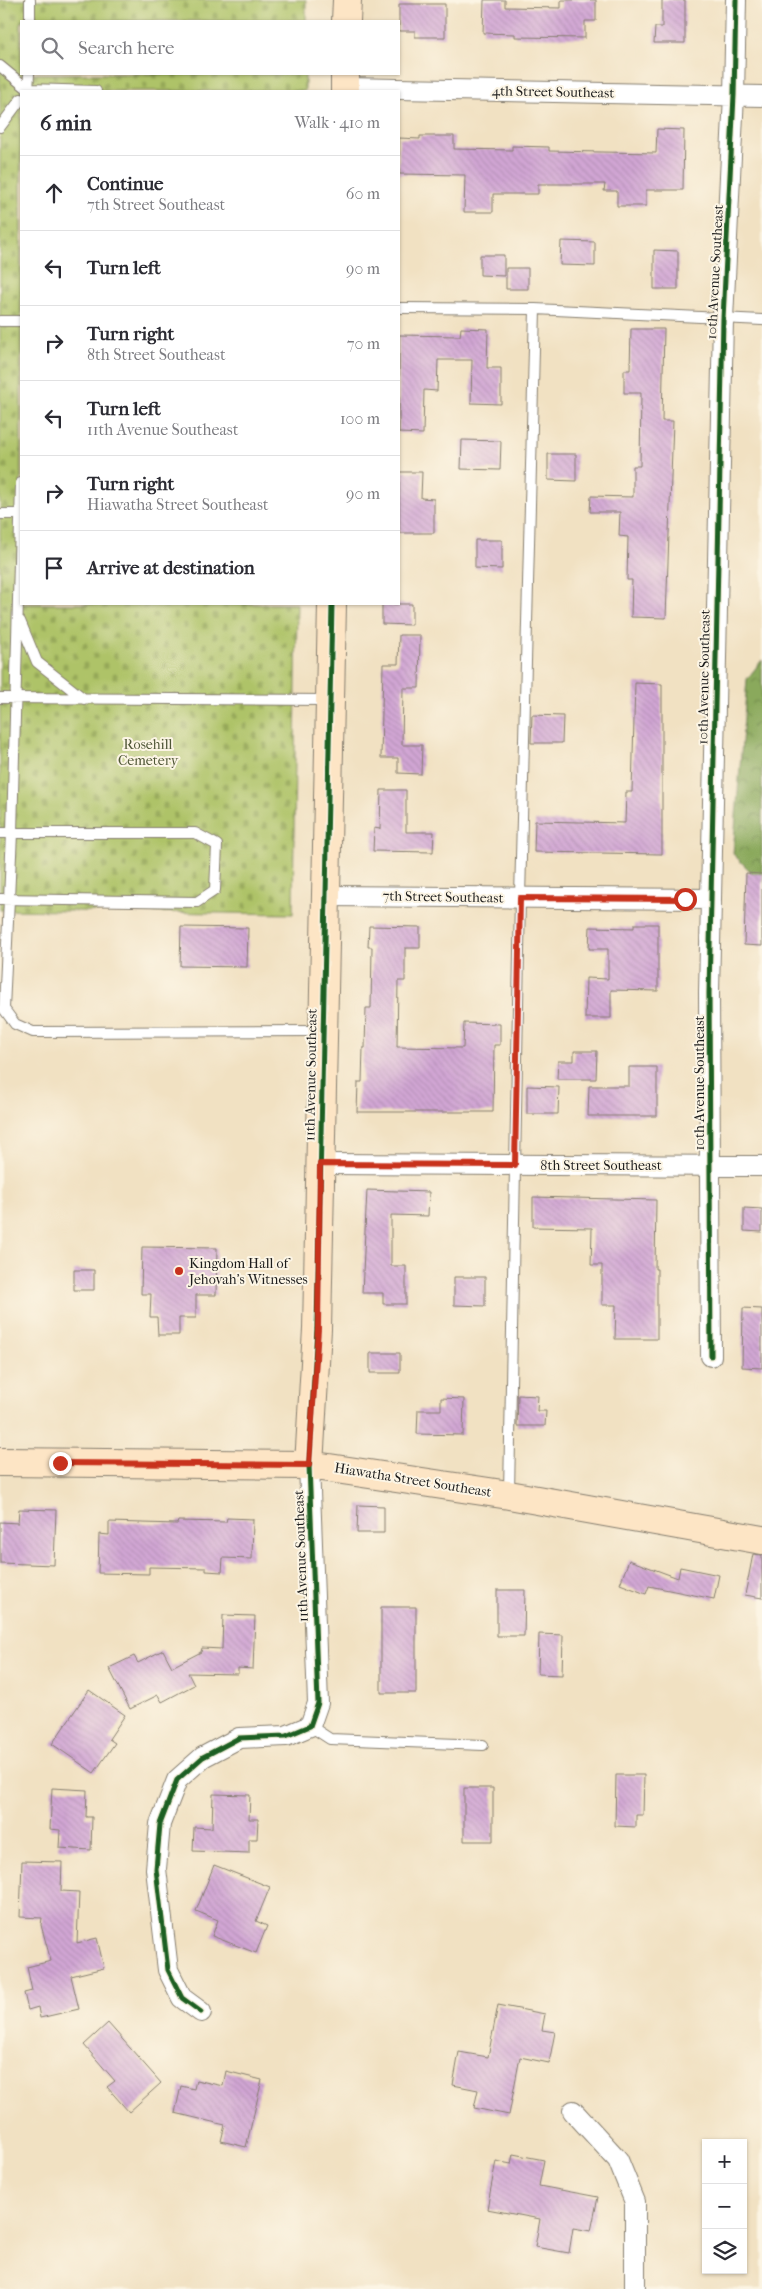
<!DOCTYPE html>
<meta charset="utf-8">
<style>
body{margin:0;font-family:"IM FELL French Canon",serif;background:#f7f7f7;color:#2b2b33}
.controls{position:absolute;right:15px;bottom:15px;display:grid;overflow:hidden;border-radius:0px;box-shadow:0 1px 4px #0004}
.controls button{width:45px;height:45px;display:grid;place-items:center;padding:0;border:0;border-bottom:1px solid #e1e1e2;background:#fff;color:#2b2b33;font:25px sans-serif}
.stop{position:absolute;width:15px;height:15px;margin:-11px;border:4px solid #c8321e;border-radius:50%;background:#fff}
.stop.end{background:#c8321e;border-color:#fff;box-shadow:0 1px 5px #0008}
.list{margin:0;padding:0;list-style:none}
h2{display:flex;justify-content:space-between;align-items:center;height:65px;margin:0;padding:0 20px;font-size:21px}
h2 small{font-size:16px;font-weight:400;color:#7c7c81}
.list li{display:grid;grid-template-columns:32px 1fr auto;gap:15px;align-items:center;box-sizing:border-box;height:75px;padding:0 20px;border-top:1px solid #e1e1e2}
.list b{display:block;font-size:19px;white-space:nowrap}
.list p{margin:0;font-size:16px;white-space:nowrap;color:#7c7c81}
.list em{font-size:16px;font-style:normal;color:#7c7c81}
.icon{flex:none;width:28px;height:28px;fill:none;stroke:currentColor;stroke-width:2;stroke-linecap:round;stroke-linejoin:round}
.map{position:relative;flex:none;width:762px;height:2289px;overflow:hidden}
.search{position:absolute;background:#fff;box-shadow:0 1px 4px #0004;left:20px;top:20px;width:380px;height:55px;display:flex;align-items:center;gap:12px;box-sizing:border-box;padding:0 18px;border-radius:0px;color:#7c7c81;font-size:19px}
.panel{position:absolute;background:#fff;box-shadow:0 1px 4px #0004;left:20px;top:90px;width:380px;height:515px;border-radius:0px}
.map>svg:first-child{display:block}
</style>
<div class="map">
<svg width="762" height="2289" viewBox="0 0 762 2289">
<defs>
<pattern id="forest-crowns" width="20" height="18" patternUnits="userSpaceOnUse" patternTransform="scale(1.25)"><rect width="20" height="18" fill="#8aa95c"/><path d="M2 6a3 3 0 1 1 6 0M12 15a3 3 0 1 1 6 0" fill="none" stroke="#70894b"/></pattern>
<pattern id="cemetery-stones" width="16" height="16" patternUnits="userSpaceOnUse" patternTransform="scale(1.25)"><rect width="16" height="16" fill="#aec367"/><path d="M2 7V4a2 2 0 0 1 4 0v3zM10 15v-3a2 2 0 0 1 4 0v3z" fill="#95a759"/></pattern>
<pattern id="building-back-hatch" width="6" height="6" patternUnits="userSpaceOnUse" patternTransform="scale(1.25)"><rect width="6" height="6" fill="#d1a6d4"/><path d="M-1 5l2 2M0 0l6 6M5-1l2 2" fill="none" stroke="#b38eb5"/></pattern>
</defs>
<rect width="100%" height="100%" fill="#fcf5e5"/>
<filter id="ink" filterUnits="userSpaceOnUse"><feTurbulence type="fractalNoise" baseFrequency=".02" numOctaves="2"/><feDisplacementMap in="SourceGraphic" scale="10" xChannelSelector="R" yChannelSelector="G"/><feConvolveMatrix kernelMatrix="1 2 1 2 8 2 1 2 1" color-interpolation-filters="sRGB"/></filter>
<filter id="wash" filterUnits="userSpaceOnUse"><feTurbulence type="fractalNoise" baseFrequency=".0096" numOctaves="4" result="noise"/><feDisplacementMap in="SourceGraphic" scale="20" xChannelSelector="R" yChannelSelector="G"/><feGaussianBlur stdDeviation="1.12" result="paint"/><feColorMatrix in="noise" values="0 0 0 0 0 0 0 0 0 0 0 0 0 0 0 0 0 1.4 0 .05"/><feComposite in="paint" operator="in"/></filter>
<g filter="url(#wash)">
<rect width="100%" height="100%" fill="#f1e1c2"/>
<!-- forest -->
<path fill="url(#forest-crowns)" stroke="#53623c" d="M762,660V883L733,854L747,679Z"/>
<!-- cemetery -->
<path fill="url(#cemetery-stones)" stroke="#657042" d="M0,0H306V21H21V74H305V91H21V604H297L293,914L0,910Z"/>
<g id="blocks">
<!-- building -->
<path fill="url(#building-back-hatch)" d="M484,0H505V7L561,8V0H596V21H585V38L515,37V34L483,33Z
M662,0H685V43H654L655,27H662Z
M399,4H445V37H415V31H399Z
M657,129L684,130L683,190H646V206H617V191H604L605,184H538V194H493V212H464L465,175L399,174V138L420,139V136H454V149L512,150V146L549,147V151L656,153Z
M561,241L595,242V266L560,265Z
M654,250L678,251V289H654Z
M480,255H504V276L480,275Z
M506,268H528V289H506Z
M461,328L488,329L487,368H501V404L471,403L472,360H438L437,391L424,390L423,434L399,433V335L460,336Z
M631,329H664L662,421H673L666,618L631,617L632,580H627L628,537L619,536L620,512H590L591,496L633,497V466H640L641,393H624V370H630Z
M462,440L501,441L500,470L461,469Z
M548,454H576V481L548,480Z
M399,472H422L421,498L434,499V533H399Z
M475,540H502V569L475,568Z
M382,604H412V625L382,624Z
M399,635H420L419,688H403L402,745H422L421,774L398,773V758H381L383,664H398Z
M635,683L662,684V854L534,852L535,821L625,823L626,792H632Z
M532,715L563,716L562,743H531Z
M381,790H406V832H434L433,852L373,851L374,828L380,829Z
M746,873L762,874V946L744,945Z
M634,924H658V991L611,990V1018H585L586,978L608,979V949H589L590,927L634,928Z
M369,926L420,927V948H405V981H398L397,1047L463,1048L464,1023L500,1024V1045H494L493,1112H357L358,1082H362L363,1048H365L366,1008H371L372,947H368Z
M181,927L248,928L247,967L180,966Z
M574,1051H597L596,1079H557L558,1061H574Z
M629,1067H657V1116H588L589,1086H629Z
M527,1086L559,1087L558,1114H527Z
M367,1190L429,1192L428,1216L391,1215V1266H406V1304H383V1293H362Z
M533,1197L656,1200L655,1269H657V1339H615L616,1305H602V1265H591L592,1228L533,1227Z
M744,1208L762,1209V1232L744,1231Z
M142,1247L217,1248L216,1295H196V1318H179V1335H158L157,1317H150L151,1294H141Z
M74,1270H94V1290H74Z
M454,1277H485V1306L454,1305Z
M743,1308L762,1309V1368L742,1367Z
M370,1353H400V1373H370Z
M518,1395L538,1396L537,1411H546L545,1426H517Z
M441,1398L464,1399L463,1435L417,1434L418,1410H441Z
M358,1505L384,1506V1533H357Z
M19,1509L56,1510L54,1565L0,1563V1522L18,1523Z
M227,1518L253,1519L252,1559L223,1558L222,1572L206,1571V1568L149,1567V1574L98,1573L99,1534L109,1535V1522L177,1524L178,1521L226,1522Z
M753,1554L762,1555V1598L745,1595Z
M629,1560L678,1578L680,1567L719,1575L714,1599L649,1586L646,1594L620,1584Z
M497,1590H525L524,1636H497Z
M381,1607H416V1693H381Z
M223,1615L255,1616L253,1669L238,1668V1674L188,1673L194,1685L162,1702L158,1695L130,1709L109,1668L134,1656L138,1663L163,1650L172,1667L201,1652L202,1648L222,1649Z
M539,1634L563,1635L562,1675L538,1674Z
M89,1690L125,1715L109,1739L115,1743L94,1773L52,1744Z
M616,1775H644L643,1815H636V1827L615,1826Z
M52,1788L87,1790L86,1817H92L91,1850L59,1848L60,1830L50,1829Z
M464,1788H493V1841H464Z
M213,1794L250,1795L249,1819H258L257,1839H249V1853L193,1851L194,1827L212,1828Z
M22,1861L62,1862L61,1891L79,1892L77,1943L97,1938L104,1968L71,1976L79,2009L40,2018L38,2007L28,2010L24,1993L32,1991L27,1967L51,1961L41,1925L42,1918L20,1917Z
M214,1865L270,1887L256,1921L267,1926L256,1953L212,1936L218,1920L196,1911Z
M498,2005L545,2014L542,2030L555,2032L549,2063L520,2057L509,2115L474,2108L478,2090L453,2085L459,2052L488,2057Z
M108,2023L161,2083L129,2112L107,2087L115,2081L84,2045Z
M226,2071L262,2080L246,2147L221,2141L225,2125L175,2113L181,2086L194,2089L196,2080L223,2086Z
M513,2154L544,2160L539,2186L598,2197L591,2231L573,2228L569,2253L535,2247L540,2219L487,2209L496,2161L511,2164Z"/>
</g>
</g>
<g filter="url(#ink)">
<use href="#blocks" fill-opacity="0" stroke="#867e6f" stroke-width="1"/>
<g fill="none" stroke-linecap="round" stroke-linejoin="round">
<defs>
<path id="lane" d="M30,21V0
M0,66L28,89L96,91
M28,91L29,74
M0,127L21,99
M399,308L535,309L762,320
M0,321H21
M21,483L12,833L4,1009L15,1024L33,1032L323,1031
M0,514H21
M20,621L37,662L84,699
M0,698L328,700
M0,833H195L217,845L215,890L197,902L0,899
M509,1493L520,897L535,309
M310,1726L330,1739L483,1745"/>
<path id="street" d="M345,88L762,96
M325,896L711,899
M320,1164L762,1166
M711,1356L709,993L711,899L723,319L734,95L736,0
M201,2012L182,1998L168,1970L156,1869L160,1824L177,1780L203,1757L239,1738L286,1736L310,1726L318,1703L309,1465
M573,2111L618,2160L635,2202V2289"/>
<path id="secondary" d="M346,21L347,0
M345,91V74
M0,1462L309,1465L509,1495L762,1540
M309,1465L317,1329L332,604"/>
</defs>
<!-- lane casing -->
<use href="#lane" stroke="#867e6f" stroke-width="12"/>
<!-- street casing -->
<use href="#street" stroke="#867e6f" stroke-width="22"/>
<!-- secondary casing -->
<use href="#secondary" stroke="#867e6f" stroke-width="30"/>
<!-- lane -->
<use href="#lane" stroke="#fff" stroke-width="10"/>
<!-- street -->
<use href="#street" stroke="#fff" stroke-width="20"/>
<!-- secondary -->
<use href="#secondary" stroke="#fde5c5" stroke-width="28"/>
<defs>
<path id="cycleway" d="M711,1356L709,993L711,899L723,319L734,95L736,0
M201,2012L182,1998L168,1970L156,1869L160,1824L177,1780L203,1757L239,1738L286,1736L310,1726L318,1703L309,1465L317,1329L332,604"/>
</defs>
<!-- cycleway casing -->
<use href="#cycleway" stroke="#fcf5e5" stroke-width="8"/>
<!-- cycleway -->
<use href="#cycleway" stroke="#1b5e20" stroke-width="5"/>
</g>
</g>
<g fill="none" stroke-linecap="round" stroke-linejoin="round" filter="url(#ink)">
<!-- route -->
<path stroke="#c8321e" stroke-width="6" d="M60,1463L309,1465L318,1329L320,1164L515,1165L520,898L685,899"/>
</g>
<!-- markers -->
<circle fill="#c8321e" stroke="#fcf5e5" stroke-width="2" cx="179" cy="1271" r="5"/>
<g text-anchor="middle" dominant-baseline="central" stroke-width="4" stroke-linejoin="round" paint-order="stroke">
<!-- street labels -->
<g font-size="14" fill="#1c1c1c" stroke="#fcf5e5">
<text transform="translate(553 92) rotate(1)">4th Street Southeast</text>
<text transform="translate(715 272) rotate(-87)">10th Avenue Southeast</text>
<text transform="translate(704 677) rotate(-89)">10th Avenue Southeast</text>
<text transform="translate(443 897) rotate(1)">7th Street Southeast</text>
<text transform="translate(311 1075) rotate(-89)">11th Avenue Southeast</text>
<text transform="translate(699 1083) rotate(-90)">10th Avenue Southeast</text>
<text x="601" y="1165">8th Street Southeast</text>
<text transform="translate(413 1480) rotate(9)">Hiawatha Street Southeast</text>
<text transform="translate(301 1556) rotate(-92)">11th Avenue Southeast</text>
</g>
<!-- park labels -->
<g font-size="14" fill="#4f5636" stroke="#fcf5e5">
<text x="148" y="744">Rosehill<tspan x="148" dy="16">Cemetery</tspan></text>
</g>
<!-- poi labels -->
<g font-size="14" fill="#1c1c1c" stroke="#fcf5e5" text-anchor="start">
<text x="189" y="1263">Kingdom Hall of<tspan x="189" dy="16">Jehovah’s Witnesses</tspan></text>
</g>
</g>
</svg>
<div class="controls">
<button>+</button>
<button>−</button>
<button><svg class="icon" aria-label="layers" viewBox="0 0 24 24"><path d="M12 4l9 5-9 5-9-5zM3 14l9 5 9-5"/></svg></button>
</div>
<div class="stop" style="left:685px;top:899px"></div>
<div class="stop end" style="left:60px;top:1463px"></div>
<div class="search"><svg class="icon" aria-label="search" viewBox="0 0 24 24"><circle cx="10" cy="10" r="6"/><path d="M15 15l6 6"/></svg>Search here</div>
<section class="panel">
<h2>6 min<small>Walk · 410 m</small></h2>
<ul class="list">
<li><svg class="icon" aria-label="ahead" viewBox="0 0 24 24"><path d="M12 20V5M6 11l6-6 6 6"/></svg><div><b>Continue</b><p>7th Street Southeast</p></div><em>60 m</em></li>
<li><svg class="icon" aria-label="left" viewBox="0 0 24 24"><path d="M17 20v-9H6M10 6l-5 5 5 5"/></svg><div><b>Turn left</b></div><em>90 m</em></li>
<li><svg class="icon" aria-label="right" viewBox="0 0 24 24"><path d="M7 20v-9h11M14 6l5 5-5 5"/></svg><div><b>Turn right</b><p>8th Street Southeast</p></div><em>70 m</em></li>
<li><svg class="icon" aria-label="left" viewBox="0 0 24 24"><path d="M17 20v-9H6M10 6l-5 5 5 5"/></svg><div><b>Turn left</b><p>11th Avenue Southeast</p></div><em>100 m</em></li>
<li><svg class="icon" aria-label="right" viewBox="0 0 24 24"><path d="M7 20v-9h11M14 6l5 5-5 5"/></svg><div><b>Turn right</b><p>Hiawatha Street Southeast</p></div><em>90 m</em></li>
<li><svg class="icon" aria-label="arrive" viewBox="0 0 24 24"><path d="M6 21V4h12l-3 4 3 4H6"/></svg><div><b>Arrive at destination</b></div></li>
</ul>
</section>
</div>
